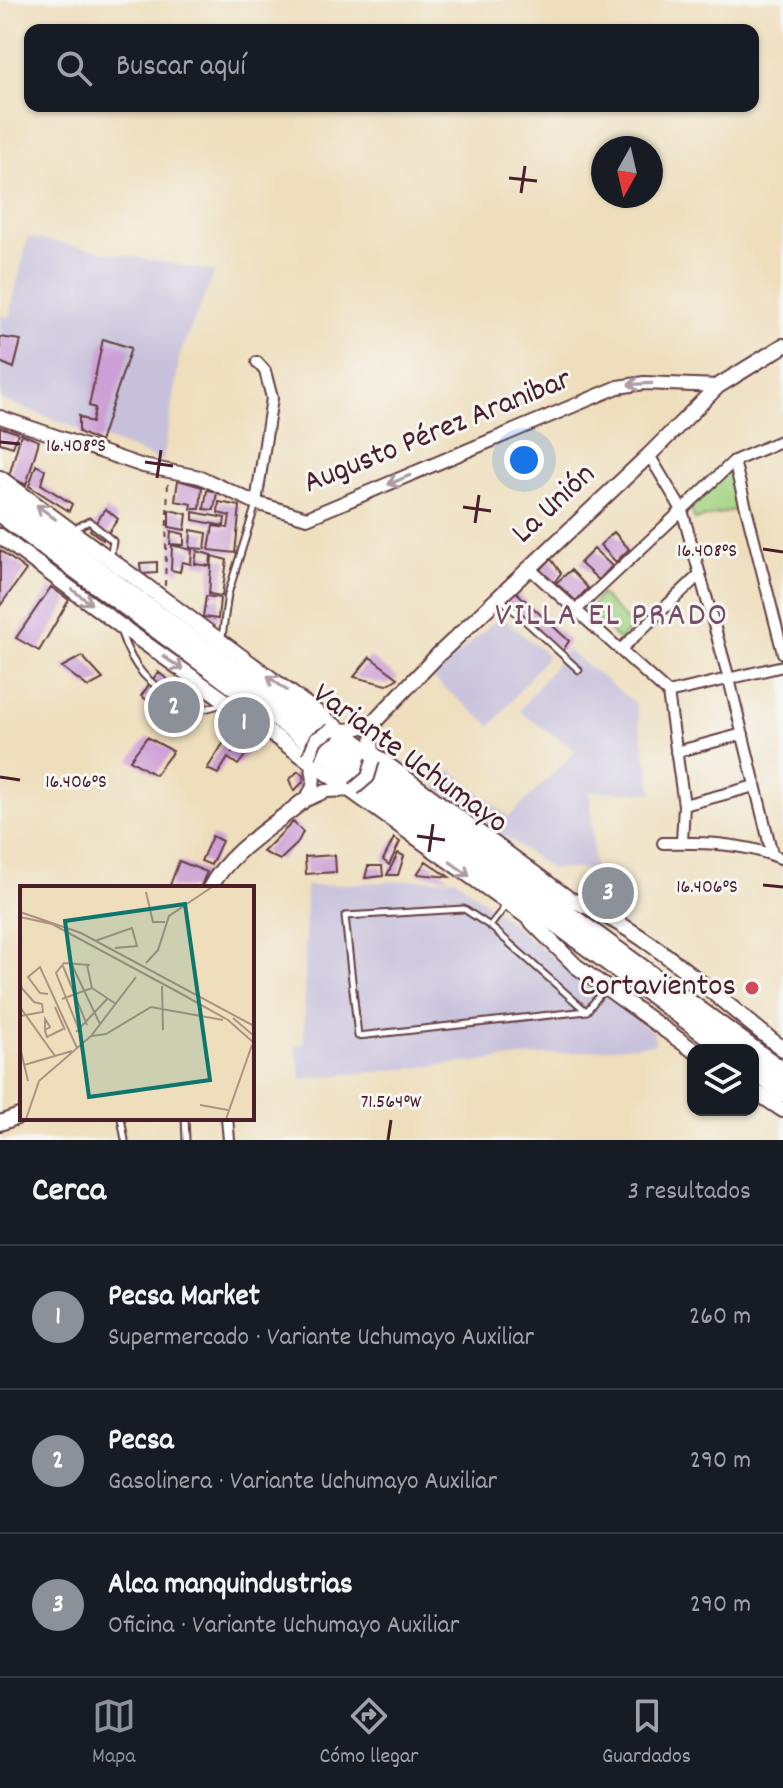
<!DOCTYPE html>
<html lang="es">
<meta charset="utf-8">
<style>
body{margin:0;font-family:Dekko,sans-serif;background:#242831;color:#f1f3f6}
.controls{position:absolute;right:24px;bottom:24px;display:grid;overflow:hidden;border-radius:16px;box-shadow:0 2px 6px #0004}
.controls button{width:72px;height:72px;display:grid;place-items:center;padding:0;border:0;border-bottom:2px solid #363941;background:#171b24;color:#f1f3f6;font:40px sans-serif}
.compass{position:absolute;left:591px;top:136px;width:72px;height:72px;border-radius:50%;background:#171b24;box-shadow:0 2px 6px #0004;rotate:188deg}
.you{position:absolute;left:524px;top:460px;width:28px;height:28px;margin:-20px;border:6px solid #fff;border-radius:50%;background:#1a73e8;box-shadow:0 0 0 12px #1a73e833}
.badge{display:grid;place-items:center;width:52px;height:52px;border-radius:50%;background:#8c9099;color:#fff;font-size:26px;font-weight:700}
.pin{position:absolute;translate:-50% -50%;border:4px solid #fff;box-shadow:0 2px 8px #0006}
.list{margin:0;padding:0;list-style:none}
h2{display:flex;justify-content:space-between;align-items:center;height:104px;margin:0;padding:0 32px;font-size:34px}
h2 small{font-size:26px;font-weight:400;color:#9ea1a6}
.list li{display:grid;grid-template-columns:52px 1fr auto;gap:24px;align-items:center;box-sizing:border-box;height:144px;padding:0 32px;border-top:2px solid #363941}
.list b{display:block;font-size:30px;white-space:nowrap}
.list p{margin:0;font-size:26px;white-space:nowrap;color:#9ea1a6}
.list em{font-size:26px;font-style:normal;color:#9ea1a6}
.icon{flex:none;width:44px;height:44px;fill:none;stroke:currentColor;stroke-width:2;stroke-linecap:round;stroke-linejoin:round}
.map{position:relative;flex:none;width:783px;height:1140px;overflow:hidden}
.search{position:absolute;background:#171b24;box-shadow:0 2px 6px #0004;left:24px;right:24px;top:24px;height:88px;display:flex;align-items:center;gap:20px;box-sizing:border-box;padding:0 28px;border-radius:16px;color:#9ea1a6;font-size:30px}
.sheet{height:536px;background:#171b24}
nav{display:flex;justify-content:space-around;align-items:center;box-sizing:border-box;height:112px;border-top:2px solid #363941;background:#171b24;font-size:22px;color:#9ea1a6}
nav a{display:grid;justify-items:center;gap:4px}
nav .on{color:#8c9099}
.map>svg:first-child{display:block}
</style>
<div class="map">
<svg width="783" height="1140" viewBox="0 0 783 1140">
<rect width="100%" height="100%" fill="#f6f6f2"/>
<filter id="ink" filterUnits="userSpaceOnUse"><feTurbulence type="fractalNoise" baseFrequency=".0125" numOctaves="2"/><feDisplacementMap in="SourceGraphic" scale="16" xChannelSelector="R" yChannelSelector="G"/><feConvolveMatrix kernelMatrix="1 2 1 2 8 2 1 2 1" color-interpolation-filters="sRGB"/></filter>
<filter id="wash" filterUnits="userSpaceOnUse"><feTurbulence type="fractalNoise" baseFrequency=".006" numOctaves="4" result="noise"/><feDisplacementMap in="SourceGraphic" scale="32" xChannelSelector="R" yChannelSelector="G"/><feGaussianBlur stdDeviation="1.8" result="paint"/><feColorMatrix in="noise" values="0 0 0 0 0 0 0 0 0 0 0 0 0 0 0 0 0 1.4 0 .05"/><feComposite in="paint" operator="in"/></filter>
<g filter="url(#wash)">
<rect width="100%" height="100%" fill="#eedebc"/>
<!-- industrial -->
<path fill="#c6c0da" d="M28,237L215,272L180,354L163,461L0,399V316L9,317Z
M500,616L548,655L491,726L432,678Z
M567,650L636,704L653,793L590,791L594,869H551L435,787L451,770L509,817L576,751L519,711Z
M455,878L554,958L654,1032L655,1044L301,1079L295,1045L304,1044L306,886Z"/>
<!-- green -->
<path fill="#a3d483" stroke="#767a57" stroke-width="2" d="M729,470L738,509L695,520L690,507Z
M600,594L633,627L619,640L589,612Z"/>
<g id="blocks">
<!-- building -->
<path fill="#cda0d5" d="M0,337L21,340L14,368L0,362Z
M103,339L131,348L100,442L79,432V416L92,423L95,408L89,406Z
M0,427L18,433L13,447L0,443Z
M21,434L39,441L26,485L9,476Z
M36,465L45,470L41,484L72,504L69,511L29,486Z
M178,480L202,487L200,509H191L192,504L175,501Z
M207,490L217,492L214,510L204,509Z
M219,502L240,506L235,553L209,550L213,526L228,528L230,516L218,513Z
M106,509L118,519L103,540L90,530Z
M169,510L187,514L185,530L169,527Z
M193,512L225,518L224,526L193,520Z
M191,530L207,533L205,549L190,548Z
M171,531L184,534V545L170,544Z
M614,532L629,549L616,562L600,545Z
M172,545L192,550L191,564L182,562L180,572L171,570Z
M594,549L612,566L599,580L580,563Z
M0,550L26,570L0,606Z
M197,551L211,555L210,566L195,564Z
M212,556L227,560L222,596L209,594Z
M551,559L561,573L553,584L540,570Z
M157,562V573L141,574L140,563Z
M571,570L588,588L576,601L556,583Z
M51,587L69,600L39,651L16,638Z
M515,591L569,641L562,652L501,604Z
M206,596L220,598L218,619L203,617Z
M82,656L103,679L88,687L62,667Z
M370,657L398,678L387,685L354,677Z
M158,672L167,679L150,702L141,696Z
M194,698L203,704L186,727L177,721Z
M233,728L242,735L231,754L249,729L259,737L238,765L228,758L218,774L207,769Z
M147,737L173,751L155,775L130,760Z
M298,771L304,776L303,782L294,791L289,780Z
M293,822L303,832L297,844L280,860L263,852Z
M212,836L222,841L211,865L201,861Z
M394,838L400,842L389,865L383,860Z
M398,853L404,856L398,875H387Z
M335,855L336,872L306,874L305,857Z
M179,861L207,872L200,888H169Z
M426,861L449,877L417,874Z
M368,866H382L383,876L365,878Z"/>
</g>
</g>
<g filter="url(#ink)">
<use href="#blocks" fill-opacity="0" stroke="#633c41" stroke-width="2"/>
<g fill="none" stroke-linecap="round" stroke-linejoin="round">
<defs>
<path id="service" d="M74,529L89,521L113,541L110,559
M499,597L579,670
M121,633C137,680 155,685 194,712L223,704
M222,637L228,594L256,504
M507,904L490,926L464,909L345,916L358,1036L587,1011L605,988
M490,926L586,1011
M121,1118L125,1140
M185,1118L186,1140"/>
<path id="minor" d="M649,455L682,510L729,679L772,854
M734,461L783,653
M256,503L272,398L265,371L257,362
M529,568L668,693L684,805L682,842
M576,610L734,461L783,440
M620,650L700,574
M668,693L783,666
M676,752L743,734
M684,805L755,786
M663,843C704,842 745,843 783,859
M227,1118L229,1140"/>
<path id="tertiary" d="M0,417L143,466L200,477L256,503L307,518L618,387L644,383L718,386
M339,730C355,730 365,728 377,719
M373,758C372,743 371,733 377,719
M305,799C318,786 314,774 309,758
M302,802L326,791L352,790"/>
<path id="secondary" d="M0,478L569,899C645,927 718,1000 783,1049
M0,536L118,624L526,916L576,966L693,1050
M377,719L439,654L649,455L718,386L783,346
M210,888C229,852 271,827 302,802
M753,1090L783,1110
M0,1123L22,1115"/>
<path id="motorway" d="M0,496L124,590L783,1072
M0,513L728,1050
M753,1069L783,1092"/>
</defs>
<!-- service casing -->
<use href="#service" stroke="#633c41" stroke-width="9"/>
<!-- minor casing -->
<use href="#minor" stroke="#633c41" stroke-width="14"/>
<!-- tertiary casing -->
<use href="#tertiary" stroke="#633c41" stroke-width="16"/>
<!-- secondary casing -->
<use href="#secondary" stroke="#633c41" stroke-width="18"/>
<!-- motorway casing -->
<use href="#motorway" stroke="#633c41" stroke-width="22"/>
<!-- path -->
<path stroke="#633c41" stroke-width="2" stroke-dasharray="6 6" stroke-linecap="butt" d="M165,586L168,480"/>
<!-- service -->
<use href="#service" stroke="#fff" stroke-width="5"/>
<!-- minor -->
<use href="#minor" stroke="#fff" stroke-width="10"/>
<!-- tertiary -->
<use href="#tertiary" stroke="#fff" stroke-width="12"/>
<!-- secondary -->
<use href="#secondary" stroke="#fff" stroke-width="14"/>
<!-- motorway -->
<use href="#motorway" stroke="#fff" stroke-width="18"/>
<defs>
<path id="tertiary-bridge" d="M309,756L316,739L331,730
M354,789L368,777L373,760"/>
</defs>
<!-- tertiary-bridge casing -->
<use href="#tertiary-bridge" stroke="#633c41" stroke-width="16" stroke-linecap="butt"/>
<!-- tertiary-bridge -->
<use href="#tertiary-bridge" stroke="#fff" stroke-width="12"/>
</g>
<!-- one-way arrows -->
<defs><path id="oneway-shaft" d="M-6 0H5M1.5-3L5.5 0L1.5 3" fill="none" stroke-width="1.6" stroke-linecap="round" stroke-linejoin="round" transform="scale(2)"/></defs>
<g stroke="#ae9aa0">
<use href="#oneway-shaft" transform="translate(640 384) rotate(177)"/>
<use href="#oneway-shaft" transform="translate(399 480) rotate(157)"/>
<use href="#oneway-shaft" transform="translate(46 512) rotate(-143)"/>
<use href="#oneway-shaft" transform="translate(82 597) rotate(37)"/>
<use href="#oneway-shaft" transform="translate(173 663) rotate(35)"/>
<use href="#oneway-shaft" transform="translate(277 683) rotate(-143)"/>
<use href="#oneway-shaft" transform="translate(460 869) rotate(36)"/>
</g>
</g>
<!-- ticks -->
<path fill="none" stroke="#4a1f2b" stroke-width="3" d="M509,178L537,181M521,193L525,166M0,442L20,444M145,462L173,466M157,478L161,450M463,507L491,511M475,523L479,495M763,549L783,552M0,777L20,780M417,836L445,840M429,852L433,824M763,885L783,887M388,1140L391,1120"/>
<!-- markers -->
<circle fill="#d1495b" stroke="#f6f6f2" stroke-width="3" cx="752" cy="988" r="8"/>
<g text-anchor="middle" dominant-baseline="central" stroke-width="6" stroke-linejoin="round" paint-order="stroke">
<!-- street labels -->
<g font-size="32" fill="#4a1f2b" stroke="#f6f6f2">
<text transform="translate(438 433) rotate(-22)">Augusto Pérez Aranibar</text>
<text transform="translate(555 505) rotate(-43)">La Unión</text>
<text transform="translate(409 760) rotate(36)">Variante Uchumayo</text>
</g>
<!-- poi labels -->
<g font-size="32" fill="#4a1f2b" stroke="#f6f6f2" text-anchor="end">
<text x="736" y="988">Cortavientos</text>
</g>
<!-- neighbourhood labels -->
<g font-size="34" letter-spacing="2" fill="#784c66" stroke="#f6f6f2">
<text x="612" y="617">VILLA EL PRADO</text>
</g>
</g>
<!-- overview -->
<g transform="translate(20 886)">
<rect width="234" height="234" fill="#eedebc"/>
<path fill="none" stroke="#ac9282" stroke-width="2" d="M126,6L133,36H145M0,26L61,47L234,140M0,31L32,38L158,106L208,134L234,157M75,55L112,42L117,60L95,62M126,77L138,64L149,30L192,1M52,79L80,138M67,79L72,102L96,118M43,80L67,139M0,100L14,116L22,118L23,126L0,130M142,100L143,144M28,108L20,107L8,91L20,81L57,162M42,113L72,102M0,121L35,170M35,121L45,144M213,132L234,150M25,144L30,141L25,133V145L27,151L43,143M59,144L36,87L44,77L70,79M56,146L88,112M72,150L86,148L131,121L203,134M0,161L8,195M4,179L52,165M180,219L208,224M6,233L19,195L71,150L116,91M206,233L232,159"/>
<path fill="#0f766e" fill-opacity="0.15" stroke="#0f766e" stroke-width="4" d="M165,18L190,194L69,211L45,35Z"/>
<rect width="234" height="234" fill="none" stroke="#4a1f2b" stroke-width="4"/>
</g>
<g font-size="20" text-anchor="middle" fill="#4a1f2b" stroke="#f6f6f2" stroke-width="6" stroke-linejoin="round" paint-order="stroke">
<text x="76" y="451">16.408°S</text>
<text x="707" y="556">16.408°S</text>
<text x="76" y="787">16.406°S</text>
<text x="707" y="892">16.406°S</text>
<text x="391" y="1107">71.564°W</text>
</g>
</svg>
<div class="controls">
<button><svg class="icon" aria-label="layers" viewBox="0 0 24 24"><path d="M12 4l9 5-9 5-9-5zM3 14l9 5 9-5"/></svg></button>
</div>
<svg class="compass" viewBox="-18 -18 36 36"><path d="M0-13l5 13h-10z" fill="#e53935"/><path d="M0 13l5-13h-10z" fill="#9ea1a6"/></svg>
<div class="you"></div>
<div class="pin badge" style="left:244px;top:723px">1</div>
<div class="pin badge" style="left:174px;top:707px">2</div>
<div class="pin badge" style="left:608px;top:893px">3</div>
<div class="search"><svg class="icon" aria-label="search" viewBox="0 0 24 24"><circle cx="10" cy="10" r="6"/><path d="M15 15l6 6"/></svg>Buscar aquí</div>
</div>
<section class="sheet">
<h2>Cerca<small>3 resultados</small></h2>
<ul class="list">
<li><span class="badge">1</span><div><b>Pecsa Market</b><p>Supermercado · Variante Uchumayo Auxiliar</p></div><em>260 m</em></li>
<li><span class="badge">2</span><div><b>Pecsa</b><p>Gasolinera · Variante Uchumayo Auxiliar</p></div><em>290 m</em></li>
<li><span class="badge">3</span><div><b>Alca manquindustrias</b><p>Oficina · Variante Uchumayo Auxiliar</p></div><em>290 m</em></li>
</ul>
</section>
<nav>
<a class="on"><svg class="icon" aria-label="map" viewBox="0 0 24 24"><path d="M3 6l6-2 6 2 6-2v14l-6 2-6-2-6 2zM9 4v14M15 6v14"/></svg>Mapa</a>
<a><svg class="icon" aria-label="directions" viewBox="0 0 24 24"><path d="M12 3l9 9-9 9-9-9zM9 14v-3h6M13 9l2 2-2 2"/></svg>Cómo llegar</a>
<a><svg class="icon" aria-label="saved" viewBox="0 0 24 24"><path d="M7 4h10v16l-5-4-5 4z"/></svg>Guardados</a>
</nav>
